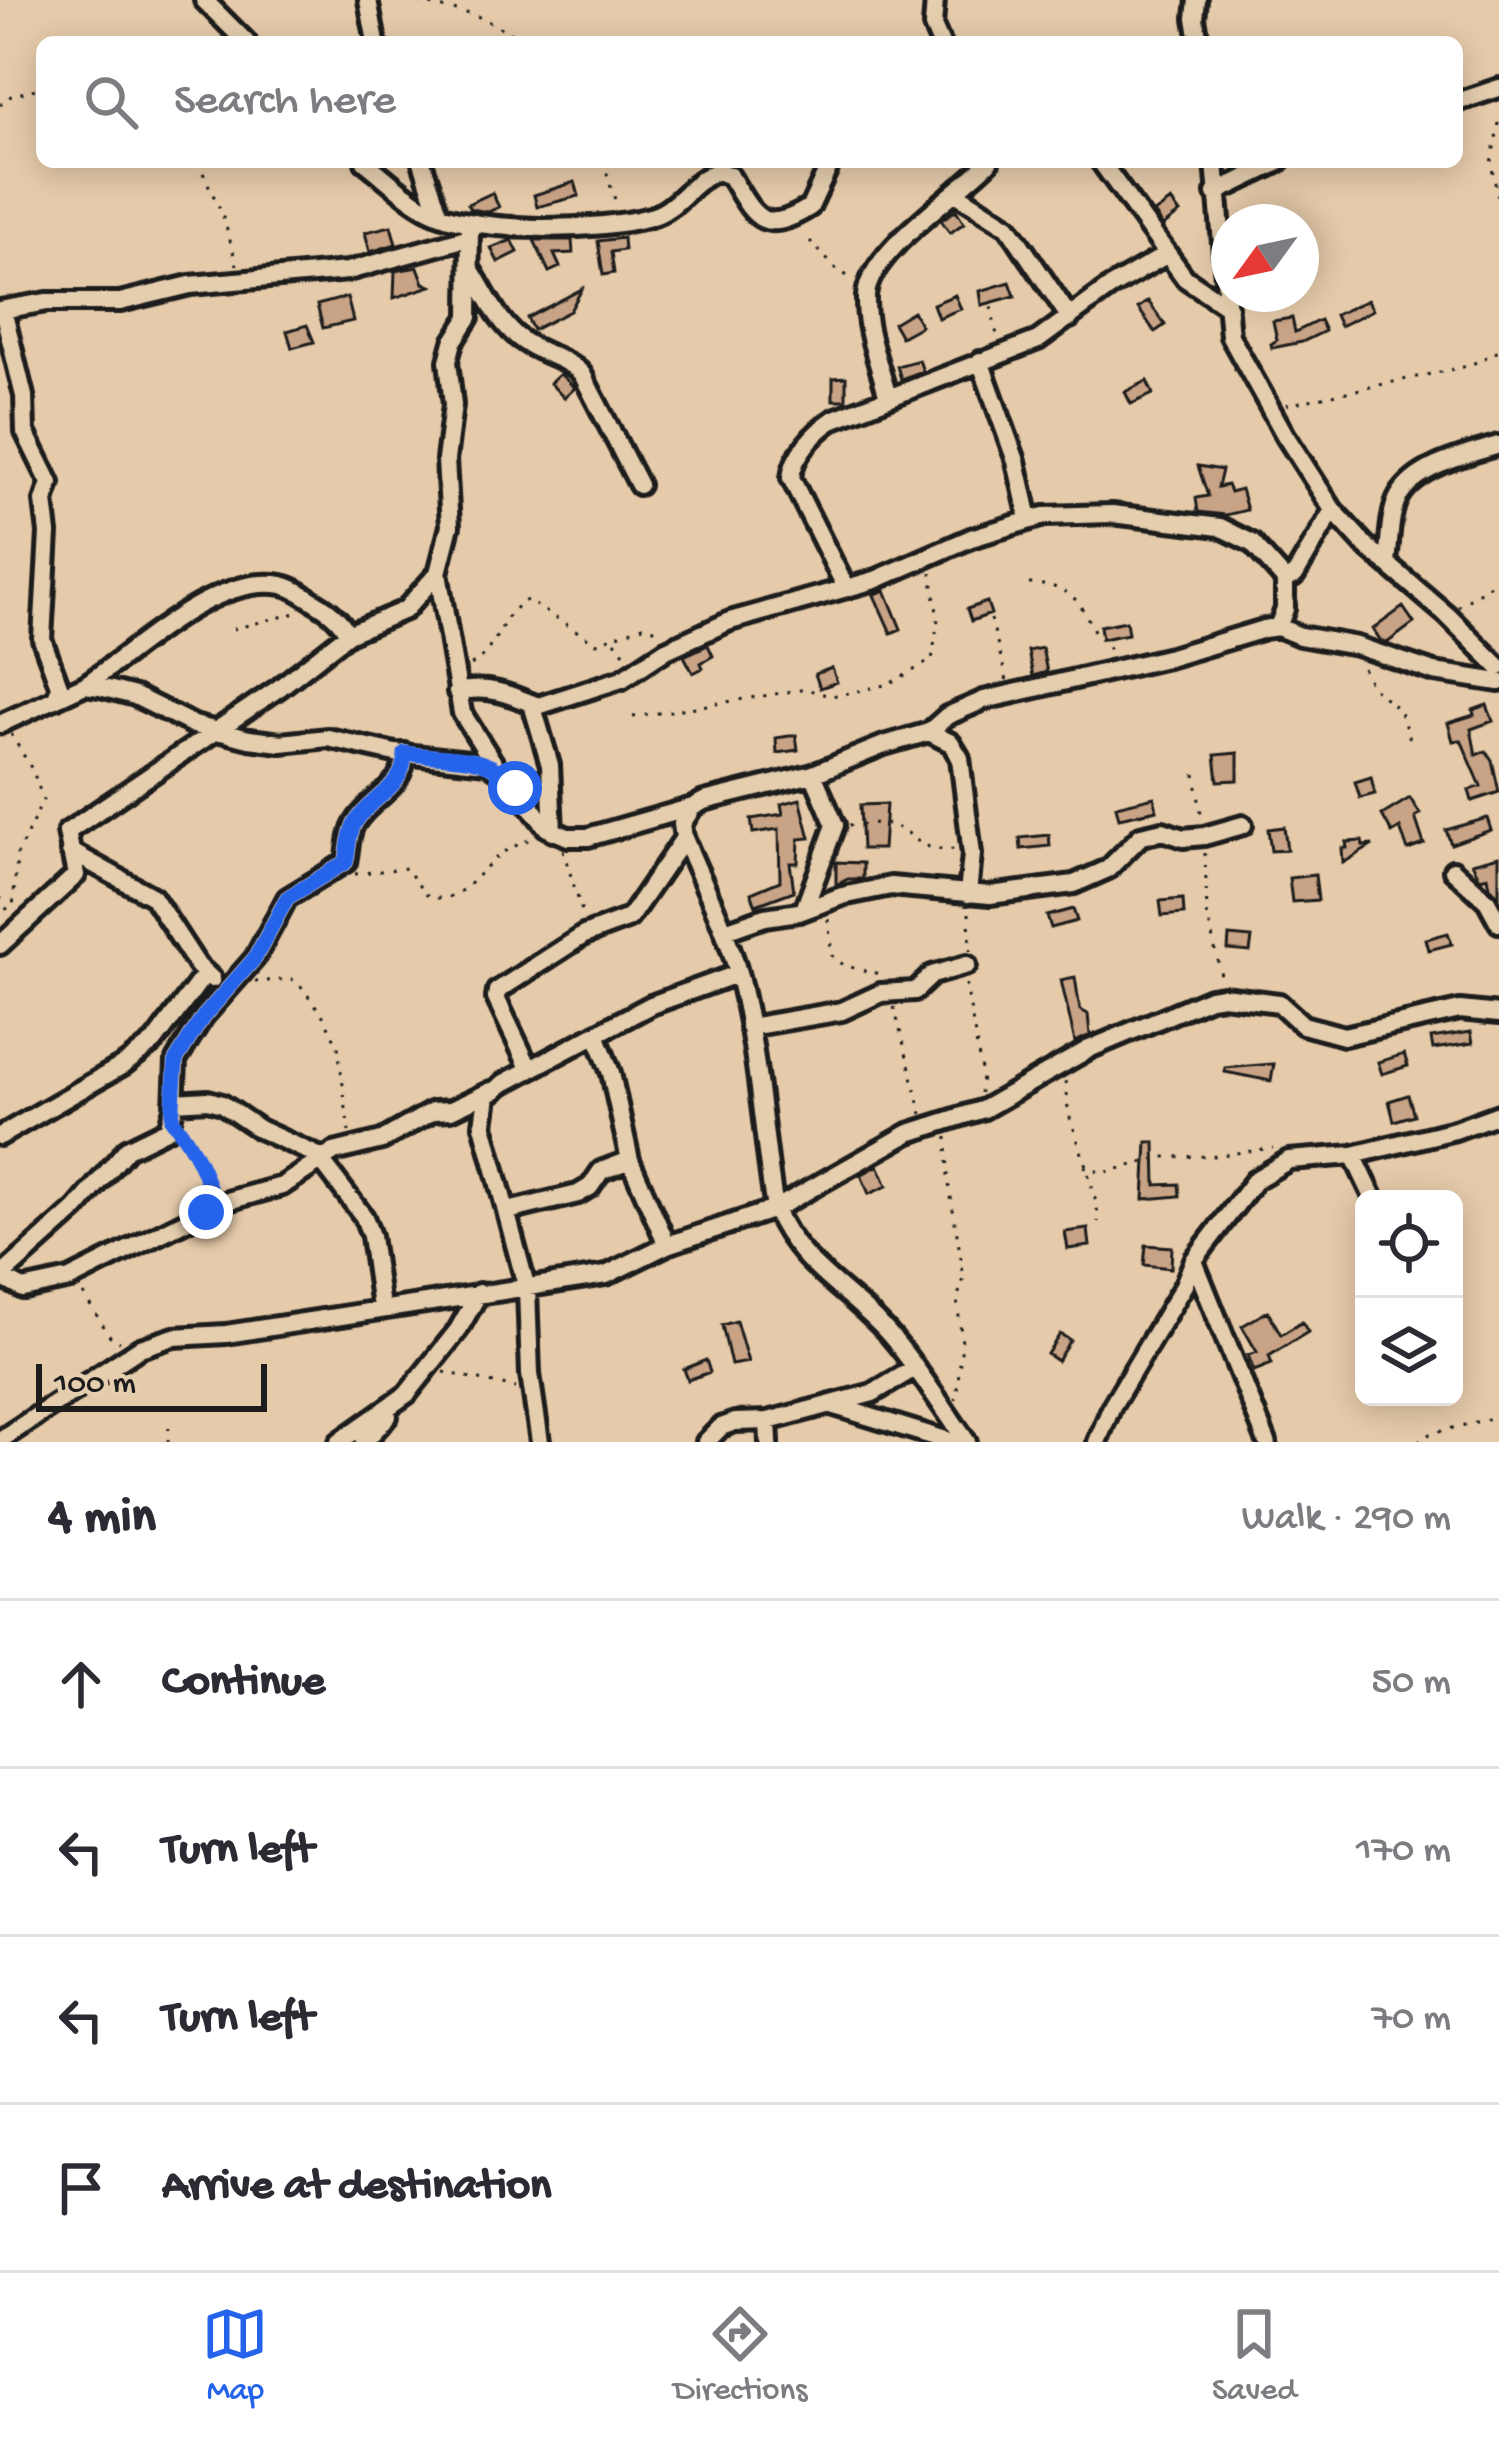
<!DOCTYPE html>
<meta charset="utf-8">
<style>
body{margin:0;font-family:"Gochi Hand",sans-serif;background:#f7f7f7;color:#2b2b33}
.controls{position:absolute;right:36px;bottom:36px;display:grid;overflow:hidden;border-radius:18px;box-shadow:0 6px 30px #0003}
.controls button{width:108px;height:108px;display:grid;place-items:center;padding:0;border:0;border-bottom:3px solid #e1e1e2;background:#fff;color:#2b2b33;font:60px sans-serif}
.compass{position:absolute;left:1211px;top:204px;width:108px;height:108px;border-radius:50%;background:#fff;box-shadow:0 6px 30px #0003;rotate:237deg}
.scale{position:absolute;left:36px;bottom:30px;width:231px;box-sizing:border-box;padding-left:12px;border:6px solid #1c1c1c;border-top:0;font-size:33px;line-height:42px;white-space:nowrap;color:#1c1c1c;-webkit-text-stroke:9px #e5ceae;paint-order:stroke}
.stop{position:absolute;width:36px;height:36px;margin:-27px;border:9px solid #2563eb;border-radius:50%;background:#fff}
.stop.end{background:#2563eb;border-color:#fff;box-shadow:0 3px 12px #0008}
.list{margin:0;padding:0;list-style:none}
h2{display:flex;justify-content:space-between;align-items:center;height:156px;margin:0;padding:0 48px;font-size:51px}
h2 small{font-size:39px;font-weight:400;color:#7c7c81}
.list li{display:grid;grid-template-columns:78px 1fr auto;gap:36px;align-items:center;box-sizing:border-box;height:168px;padding:0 48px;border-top:3px solid #e1e1e2}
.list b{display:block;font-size:45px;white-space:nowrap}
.list em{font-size:39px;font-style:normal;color:#7c7c81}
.icon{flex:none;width:66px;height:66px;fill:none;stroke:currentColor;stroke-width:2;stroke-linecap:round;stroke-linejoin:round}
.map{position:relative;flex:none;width:1499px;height:1442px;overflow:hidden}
.search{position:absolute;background:#fff;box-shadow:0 6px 30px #0003;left:36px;right:36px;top:36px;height:132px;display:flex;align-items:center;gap:30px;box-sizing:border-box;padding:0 42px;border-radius:18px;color:#7c7c81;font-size:45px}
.sheet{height:828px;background:#fff}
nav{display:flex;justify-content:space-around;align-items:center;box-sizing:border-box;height:168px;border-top:3px solid #e1e1e2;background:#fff;font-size:33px;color:#7c7c81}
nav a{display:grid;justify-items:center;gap:6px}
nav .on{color:#2563eb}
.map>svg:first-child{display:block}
</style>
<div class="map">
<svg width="1499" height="1442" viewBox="0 0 1499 1442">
<rect width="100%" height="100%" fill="#e6cbaa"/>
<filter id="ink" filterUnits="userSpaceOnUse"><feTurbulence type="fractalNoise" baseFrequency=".00833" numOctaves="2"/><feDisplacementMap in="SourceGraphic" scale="24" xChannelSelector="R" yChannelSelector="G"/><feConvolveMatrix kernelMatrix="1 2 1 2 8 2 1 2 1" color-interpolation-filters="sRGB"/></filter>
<g filter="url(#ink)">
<!-- building -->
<path fill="#c9a386" stroke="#1c1c1c" stroke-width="3" d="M575,182L579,196L537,207L534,195Z
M492,193L499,207L488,212L471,209L468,204Z
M1171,201L1180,213L1163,226L1154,213Z
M956,210L964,223L950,233L941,220Z
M391,226L396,244L370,252L365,232Z
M623,238L624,250L611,252L614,273L603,275L598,241Z
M512,240L518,252L498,262L491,248Z
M534,240H572L573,253L554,254L560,267L549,272Z
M418,267L424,283L431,286L394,298L395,271Z
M1010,282L1015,296L982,305L980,291Z
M582,289L570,311L533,330L527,318Z
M955,295L961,309L938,318L933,304Z
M347,297L353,321L323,328L317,305Z
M1368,300L1373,310L1340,326L1335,315Z
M1148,301L1165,325L1155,332L1138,308Z
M913,311L921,326L901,337L893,323Z
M1292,318L1295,332L1320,320L1325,331L1302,342L1272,348L1271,344L1277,340L1273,321Z
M307,325L314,342L292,348L287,331Z
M919,360L923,371L901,379L897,366Z
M560,374L575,388L564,398L550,383Z
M846,377V400H833V378Z
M1147,381L1153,394L1131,404L1125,392Z
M1198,466L1222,470L1218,487L1227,485L1230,492L1241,489L1247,510L1226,515L1198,512L1196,498L1208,496Z
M885,590L901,629L891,633L874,595Z
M987,602L991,614L971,621L967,609Z
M1403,607L1414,623L1387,643L1381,641L1373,629Z
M1126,621L1128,634L1102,639L1100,626Z
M708,645L713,656L701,663L703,668L693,673L684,656Z
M1042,648L1047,672L1033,676L1028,651Z
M832,668L837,682L820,688L815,674Z
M1487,705L1493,721L1471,729L1476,755L1486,751L1492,760L1499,792L1472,801L1469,790L1481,786L1461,740L1453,741L1448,723L1474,715L1473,710Z
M796,735L798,750L777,753L776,738Z
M1238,753V780L1218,781L1215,755Z
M1371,777L1375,794L1360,798L1355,782Z
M1154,797L1157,810L1119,818L1116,806Z
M1410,798L1420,814L1415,817L1424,844L1408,850L1400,828L1392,833L1382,815Z
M800,799L810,838L799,839L798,863H790L794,891L756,905L751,893L780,881L779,829L753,833L751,819L783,814L781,804Z
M886,804L883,849H862L860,805Z
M1487,818L1491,830L1451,844L1446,830Z
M1284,827L1287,850L1271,851L1268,829Z
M1049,835L1050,846L1021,849L1020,838Z
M1362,841L1363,846L1373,845L1343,863L1342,848H1347L1346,842Z
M1499,856V896L1490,887L1488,876L1480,878L1472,863Z
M836,862L863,863V879H848L836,885Z
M1315,875L1318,900L1292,902L1289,878Z
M1183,899L1184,914L1162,916L1160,901Z
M1073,909L1077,921L1051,928L1047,916Z
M1448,933L1452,944L1429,950L1426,939Z
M1229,936L1252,938L1250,952L1228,950Z
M1075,977L1080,1010L1088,1014L1090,1035L1075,1042L1061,980Z
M1471,1032L1473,1043L1433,1049L1431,1038Z
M1404,1054L1408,1066L1382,1074L1378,1062Z
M1274,1064L1271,1081L1225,1072V1068Z
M1408,1095L1414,1115L1394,1121L1389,1101Z
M1147,1142H1155L1156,1185L1179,1184L1180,1196L1144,1199Z
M878,1165L887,1186L869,1194L861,1175Z
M1088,1229L1090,1246L1068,1249L1065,1232Z
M1146,1245L1172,1247L1171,1268L1144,1265Z
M1268,1311L1281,1335L1302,1322L1308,1332L1269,1356L1272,1364L1254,1371L1248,1355L1257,1352L1242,1326Z
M736,1321L748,1362L731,1365L722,1325Z
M1060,1334L1070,1340L1057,1361L1047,1354Z
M706,1360L710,1372L688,1380L684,1369Z"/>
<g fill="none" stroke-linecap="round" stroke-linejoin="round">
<defs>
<path id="minor" d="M204,0L246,42
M368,0L376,42
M935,0L933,26L940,42
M1197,0L1195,18L1199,42
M1457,102L1499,88
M365,162C386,178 408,200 431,211C477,234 601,231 650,217C678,210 691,180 718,171L730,176C753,214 761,238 810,207L831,162
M422,162L439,213
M1101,162L1185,278L1228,307
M1215,162L1230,336L1285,435L1333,510L1365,545L1447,615L1499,667
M1215,193L1279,162
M957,194L1008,226L1070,318
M470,225L469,317L453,342L448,361L453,405L446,460L450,526L438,573L462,713L496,767
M471,270C486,294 499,325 523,341C541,354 568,358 582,374L639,485
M0,310L47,302H120L190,285L348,271L470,237
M3,310L24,396L25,432L50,483L44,501L48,533L42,639L60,688L55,699
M980,361L1016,461L1029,519
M888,398C880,365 865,332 866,297C867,253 958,194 989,162
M1387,562C1390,542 1389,513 1399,496C1418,465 1467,455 1499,445
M845,586L791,478C793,455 815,432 834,419L1038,340L1109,288L1166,255
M1278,627L1285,609V580L1295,575L1333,510
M85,685C137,650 215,573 282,585C294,587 305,596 315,602C330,611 340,619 348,634
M457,692C488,685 509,694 538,706L622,679L666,650L730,621L875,580L971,538L1044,516L1112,514L1220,527L1252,543L1285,580
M532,704L550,765L553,832
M0,724L85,685L100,687L135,696L194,725L249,739L281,743L328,738L395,753L487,763L508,777L547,828L568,837H588L693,807
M929,732L951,743L960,758L972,854L968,894
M70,851L153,897L198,966L212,979
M1453,870L1487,901L1499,923
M804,910L835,825L813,774
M725,931L765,917L799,912L842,896L891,886L990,895L1074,884L1108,869L1141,836L1163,831L1183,838L1204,836L1243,825
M0,945L76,875L67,832L279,688L348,634L405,610L438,573
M749,1027L842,1011L881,993L915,991L932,975L967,965
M596,1034L611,1073L630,1160L667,1245
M530,1070L496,998L497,991L584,935L629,918L684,838
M174,1102L208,1100L222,1104L259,1129L323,1158
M0,1136L125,1064L154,1042L205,974
M1353,1155L1374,1199
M320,1159L364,1217L371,1236L381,1307
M508,1211L578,1194L590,1187L601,1171L630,1160
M1194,1261L1267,1442
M0,1277L76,1209L127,1149L168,1129L174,1108L176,1060L203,1017L255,958L287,898L346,862C349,849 348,835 355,823C371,796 405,789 405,753
M1,1277L23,1289L70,1279L224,1202L282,1186L334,1152L382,1140L433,1111L451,1110L491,1091
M835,1406L952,1442
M768,1421L769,1442
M0,1440L140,1348L174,1337L226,1334L606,1275L667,1245L775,1209L909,1133L984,1109L1089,1049L1210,998L1223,996L1279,1003L1303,1025L1344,1036L1460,1010L1499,1014
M339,1442L407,1394L458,1330L479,1293
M364,1442L388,1416
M540,1442L530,1374L527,1289L483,1125L487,1096L504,1083L651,1005L737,974V970
M706,1442L721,1427L735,1422L768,1421L873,1393L915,1368
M967,1442C941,1406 918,1367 889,1334C851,1291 797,1265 775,1209C762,1130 758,1046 737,969C724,923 702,882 684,838L682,824L693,807L704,801L813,774L884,745L929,732L947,716L984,700L1171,657L1264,629L1278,627L1300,636L1357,646L1434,672L1499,682
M1097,1442L1112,1406L1184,1285L1194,1260L1255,1180L1289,1160L1353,1155L1455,1130L1499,1114"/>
</defs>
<!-- minor casing -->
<use href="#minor" stroke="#1c1c1c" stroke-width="26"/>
<!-- path -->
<path stroke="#1c1c1c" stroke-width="3" stroke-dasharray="3 9" stroke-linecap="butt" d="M407,0L475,15L529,42
M0,105L11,96L42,87
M1499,123L1491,163L1499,203
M198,162L223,216L237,265
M503,162L504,166
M603,162L617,206
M810,241L837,270L853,279
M991,307L998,340
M1286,405L1468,366L1499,351
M1029,584C1069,585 1078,597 1094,631C1099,639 1107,645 1113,653
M1458,607L1499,579
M991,619L1007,681
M233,629L300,612
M615,641L627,657
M471,665C498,650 501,612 527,600L596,643L643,626L662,631
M1363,668L1371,686L1399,710L1410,739
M633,717L806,689L830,696L844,694L889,684L932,660L938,619L931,573
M11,734L33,771L43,800L17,855L13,908
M1195,774L1202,820
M849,825C861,825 880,821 891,825C923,836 911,851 958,849
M563,850L583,915
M1205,853L1207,913L1222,980
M355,874L406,868L425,894C456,910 476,874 497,857C507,848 520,845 531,838
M0,897L11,916
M969,913L970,951
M828,919L832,956L845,966L876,973L878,979
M255,982L291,979L298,982L324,1017L338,1046L349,1132
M966,984L982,1076L980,1093
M894,1007L922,1114
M1066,1081C1068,1094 1066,1108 1071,1120C1077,1138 1101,1208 1098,1222
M183,1132L193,1145L210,1188
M947,1137L948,1178L964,1278L957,1299L962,1343L956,1400
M1084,1166L1102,1173L1164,1157L1214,1156L1273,1148
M83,1294L110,1336L120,1342
M444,1372L516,1388
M168,1442L169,1424
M1418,1442L1430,1434L1499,1416"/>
<!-- minor -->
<use href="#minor" stroke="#e5ceae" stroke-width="16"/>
</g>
</g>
<g fill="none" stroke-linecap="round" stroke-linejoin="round" filter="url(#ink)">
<!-- route -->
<path stroke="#2563eb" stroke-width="15" d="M206,1212L215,1207C206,1173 194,1147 172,1120L176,1060L203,1017L255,958L287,898L346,862C349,849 348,835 355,823C371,796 405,789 405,753C445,760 490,750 515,788"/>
</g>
</svg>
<div class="controls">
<button><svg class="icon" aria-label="locate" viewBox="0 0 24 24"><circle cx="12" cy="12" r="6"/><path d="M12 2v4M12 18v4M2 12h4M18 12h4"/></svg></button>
<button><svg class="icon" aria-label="layers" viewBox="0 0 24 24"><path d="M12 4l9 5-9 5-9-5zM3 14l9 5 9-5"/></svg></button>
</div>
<svg class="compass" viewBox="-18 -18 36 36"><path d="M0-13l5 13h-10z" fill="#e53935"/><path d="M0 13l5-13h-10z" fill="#7c7c81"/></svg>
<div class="scale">100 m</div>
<div class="stop" style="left:515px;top:788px"></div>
<div class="stop end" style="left:206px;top:1212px"></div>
<div class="search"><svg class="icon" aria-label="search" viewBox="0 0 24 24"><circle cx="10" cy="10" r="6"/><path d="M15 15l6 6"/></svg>Search here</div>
</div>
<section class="sheet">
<h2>4 min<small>Walk · 290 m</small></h2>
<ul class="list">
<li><svg class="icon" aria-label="ahead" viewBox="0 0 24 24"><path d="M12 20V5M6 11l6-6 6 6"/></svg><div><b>Continue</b></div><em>50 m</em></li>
<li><svg class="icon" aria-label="left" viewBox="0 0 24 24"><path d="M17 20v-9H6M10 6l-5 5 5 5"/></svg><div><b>Turn left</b></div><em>170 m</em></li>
<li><svg class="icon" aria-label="left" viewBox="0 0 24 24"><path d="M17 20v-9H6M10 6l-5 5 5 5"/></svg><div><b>Turn left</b></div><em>70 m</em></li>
<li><svg class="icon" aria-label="arrive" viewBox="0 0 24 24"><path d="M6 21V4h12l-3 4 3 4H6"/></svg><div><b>Arrive at destination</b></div></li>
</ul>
</section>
<nav>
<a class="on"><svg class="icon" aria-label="map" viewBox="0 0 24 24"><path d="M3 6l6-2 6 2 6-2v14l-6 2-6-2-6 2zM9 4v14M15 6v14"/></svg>Map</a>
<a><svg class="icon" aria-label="directions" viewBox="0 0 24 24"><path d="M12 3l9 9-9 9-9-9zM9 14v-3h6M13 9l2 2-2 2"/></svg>Directions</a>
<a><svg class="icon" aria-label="saved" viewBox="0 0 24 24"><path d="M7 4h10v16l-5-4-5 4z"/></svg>Saved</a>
</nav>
